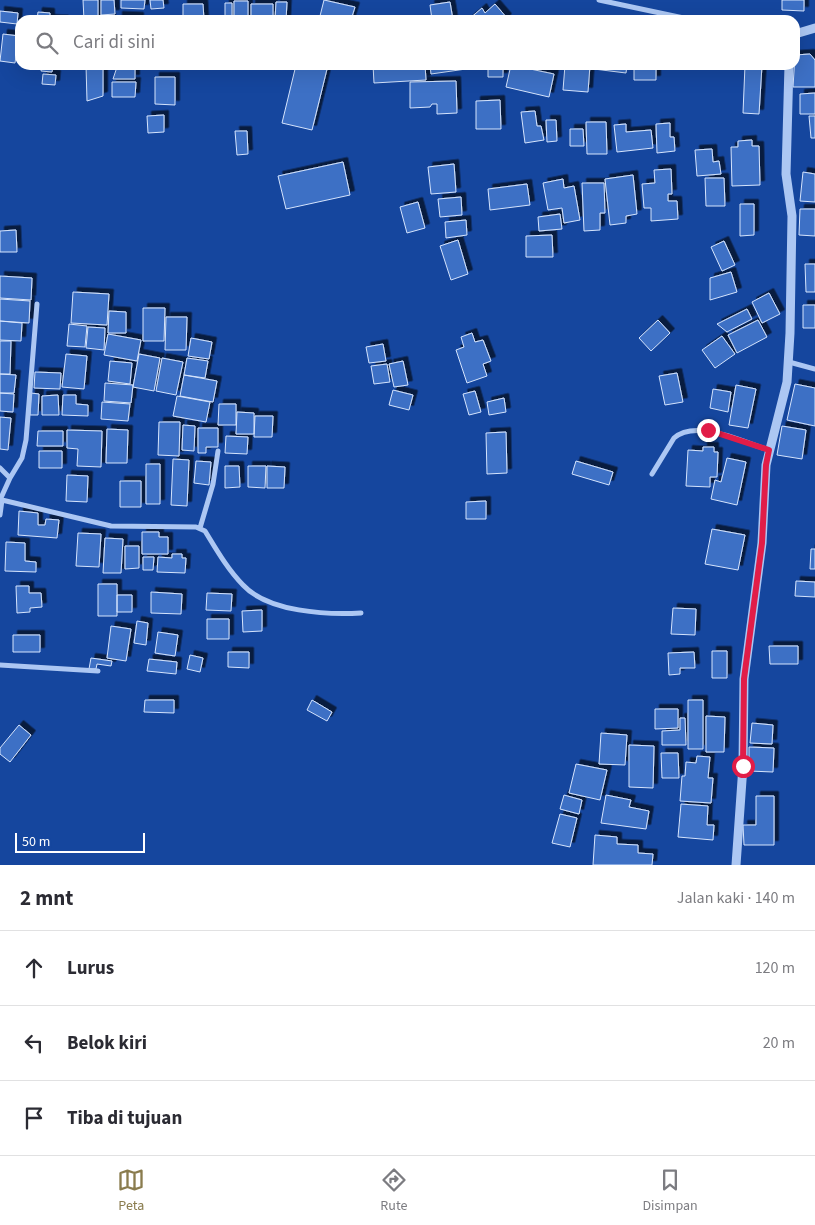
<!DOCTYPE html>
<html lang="id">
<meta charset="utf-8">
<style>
body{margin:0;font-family:"Source Sans 3",sans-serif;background:#f2f2f3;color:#2b2b33}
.scale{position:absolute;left:15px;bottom:12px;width:130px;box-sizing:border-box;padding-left:5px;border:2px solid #fff;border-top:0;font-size:14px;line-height:18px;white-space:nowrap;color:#fff;-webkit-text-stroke:4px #15469e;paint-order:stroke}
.stop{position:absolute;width:15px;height:15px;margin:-11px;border:4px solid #e11d48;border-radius:50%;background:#fff}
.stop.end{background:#e11d48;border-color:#fff;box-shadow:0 1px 5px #0008}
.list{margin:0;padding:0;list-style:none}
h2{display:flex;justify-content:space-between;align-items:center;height:65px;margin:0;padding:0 20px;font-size:21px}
h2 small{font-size:16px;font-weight:400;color:#7c7c81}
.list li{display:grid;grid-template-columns:32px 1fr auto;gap:15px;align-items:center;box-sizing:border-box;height:75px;padding:0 20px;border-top:1px solid #e1e1e2}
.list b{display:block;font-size:19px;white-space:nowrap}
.list em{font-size:16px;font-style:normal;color:#7c7c81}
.icon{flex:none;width:28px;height:28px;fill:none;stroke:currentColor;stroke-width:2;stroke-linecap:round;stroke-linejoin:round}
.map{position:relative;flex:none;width:815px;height:865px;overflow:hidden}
.search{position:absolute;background:#fff;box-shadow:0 5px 20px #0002;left:15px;right:15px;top:15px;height:55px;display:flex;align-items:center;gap:12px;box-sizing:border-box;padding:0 18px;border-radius:15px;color:#7c7c81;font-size:19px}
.sheet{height:290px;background:#fff}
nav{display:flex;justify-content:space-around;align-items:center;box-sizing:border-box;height:70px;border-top:1px solid #e1e1e2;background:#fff;font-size:14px;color:#7c7c81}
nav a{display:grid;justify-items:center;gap:2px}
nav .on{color:#8a7c4e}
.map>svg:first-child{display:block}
</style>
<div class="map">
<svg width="815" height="865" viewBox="0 0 815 865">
<defs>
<filter id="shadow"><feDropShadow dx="4.5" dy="-4.5" stdDeviation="0" flood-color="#0009"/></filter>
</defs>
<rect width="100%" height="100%" fill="#15469e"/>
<!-- building -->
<path fill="#3d70c5" stroke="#d5e4fd" filter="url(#shadow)" d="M83,0H98V17H111V20H84Z
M101,0H114L115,14L101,15Z
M121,0H145L144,9L121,8Z
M150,0H163L164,8L151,9Z
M324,0L355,7L351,20H319Z
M782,0H804V11L782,10Z
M234,1H248V20H234Z
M276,2H287L286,20H275Z
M450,2L453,20H432L430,5Z
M225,3H232V20H225Z
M183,4H203L204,20H179V16H183Z
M251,4H273V20H251Z
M495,4L507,18L505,20H468L482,8L485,13Z
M0,11L18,13L17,24L0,22Z
M38,12L50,13V19L64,20H37Z
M118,16L139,17V20H118Z
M3,34L19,36L15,63L0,61Z
M810,54L815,60V87H793L795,55Z
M42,65H53L52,72L41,71Z
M86,65H103V96L87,101Z
M296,65H328L312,130L282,123Z
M373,65H425L426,80L374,83Z
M430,65H465L466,69L431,74Z
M488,65H503V77H488Z
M511,65L554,74L549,97L506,87Z
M565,65H590L588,92L563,90Z
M594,65H627L626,73L594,69Z
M634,65H656V80H634Z
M745,65H762L759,114L743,113Z
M117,67H135V79H113Z
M43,74L56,75L55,85L42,84Z
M155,77H175V105L155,104Z
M456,81L457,113L437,114V104H432L430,107L410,108V82Z
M112,82H136L135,97H112Z
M815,93V114H800V94Z
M500,100L501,129H476V101Z
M535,111L537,126H541L544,140L525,143L521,112Z
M164,115V132L148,133L147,116Z
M809,116H815V138H811Z
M546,120H556L557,141L547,142Z
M586,122H606L607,154H587Z
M670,123V137H674L675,151L657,153L656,124Z
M626,124V132L651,130L653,148L617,152L614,125Z
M570,129H583L584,146H570Z
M235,131H247L248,154L237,155Z
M752,140V146H759L760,185L732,186L731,147H738V141Z
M712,149L713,162L719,161L721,174L697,176L695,150Z
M343,162L350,195L286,209L278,176Z
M454,164L456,192L431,194L428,167Z
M671,169L672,194H668V201H677L678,219L651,221V208H644L642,184L655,183L654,170Z
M803,172L815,174V202L800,201Z
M633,175L637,214L626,216V223L610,225L605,179Z
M705,178H724L725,206H706Z
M563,179L564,188L574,186L580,220L564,223L562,208L548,210L543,183Z
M582,183H604L605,213H600V230L584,231Z
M527,184L530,205L490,210L488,189Z
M461,197L462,215L440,217L438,199Z
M418,202L425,228L407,233L400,207Z
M740,204H754V235L740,236Z
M800,209H815V236L799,235Z
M560,214L562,229L539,231L538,217Z
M466,220L467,235L446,238L445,222Z
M16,230L17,252H0V231Z
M552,235L553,257H526V236Z
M458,240L468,274L451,280L440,246Z
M724,241L735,265L722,271L711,247Z
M805,264H815V292H806Z
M731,272L737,292L710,300V278Z
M0,276L32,278L31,300L0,298Z
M73,292L109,294L107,325L71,323Z
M769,293L780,314L762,323L752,302Z
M0,299L30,301L29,323L0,321Z
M803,305H815V328H803Z
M143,308H165L164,341H143Z
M747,309L752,319L727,332L717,324Z
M109,311L126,312V333H108Z
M166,317H187L186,350H165Z
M658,320L670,333L651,351L639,338Z
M758,320L767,337L737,353L728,335Z
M0,321L22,323L21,341L0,340Z
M69,324L87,326L85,347L67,346Z
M88,327L105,328L104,350L86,348Z
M472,333L475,342L483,340L491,361L483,364L487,376L467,383L456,350L464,347L461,337Z
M108,334L141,340L137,361L104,355Z
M722,336L735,354L715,368L702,350Z
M191,338L212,342L209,359L188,356Z
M0,341H11L10,374H0Z
M383,344L386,361L369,363L366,347Z
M66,354L87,356L84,389L62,387Z
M139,354L160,358L154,391L133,387Z
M162,358L183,362L176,395L156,391Z
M187,358L208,361L205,378L184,375Z
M110,361L132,363L130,384L108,381Z
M403,361L408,385L394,387L389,364Z
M387,364L390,382L374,384L371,366Z
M35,372L61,373L60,389L34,388Z
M677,373L683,402L665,405L659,376Z
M0,374L16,375L14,393H0Z
M184,375L217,381L213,402L180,396Z
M105,383L133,385L131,403L104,401Z
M795,384L815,388V426L787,420Z
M736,385L756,389L748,428L729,425Z
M713,389L731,392L728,412L710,408Z
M393,390L413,395L409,410L389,405Z
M475,391L481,412L469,415L463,394Z
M0,393L14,394L13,412L0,411Z
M31,393L39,394L38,415H30Z
M58,395L59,415H42V396Z
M63,395H76V404L88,405V416L62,415Z
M177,396L210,402L206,422L173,416Z
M504,398L506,412L489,415L487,402Z
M102,402L130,404L128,421L101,419Z
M219,404H236V425H218Z
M237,412L254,413V434H236Z
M255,416H273L272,437H254Z
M0,417L11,418L8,450L0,449Z
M159,422H180L179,456L158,455Z
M183,425L195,426L194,451L182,450Z
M782,426L806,430L802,459L777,455Z
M198,428H218V447H206V453H198Z
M107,429L128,430L127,463H106Z
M67,430L102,431L101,467L77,466L78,449L67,448Z
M38,431H63V446H37Z
M506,432L507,473L487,474L486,433Z
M226,436L248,437L247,454L225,453Z
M703,447H714V452H718L717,477H710V487L686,486L688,450L703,451Z
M39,451H62V468H39Z
M727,458L746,462L737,505L711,499L715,480L721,482Z
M173,459L189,460L187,506L171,505Z
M196,461L211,462L209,485L194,483Z
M576,461L613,472L609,485L572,474Z
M146,464H160V504H146Z
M225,466H239L240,487L225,488Z
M248,466H266L265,488L248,487Z
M267,466L285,467L284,488H267Z
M67,475L88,476L87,502L66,501Z
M120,481H141V507H120Z
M486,501V519H466V502Z
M19,511L38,513V525H45L46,519L59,520L57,538L18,535Z
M712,529L745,535L738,570L705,564Z
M142,532H159V537H168V554H142Z
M78,533L101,534L99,567L76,566Z
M105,538L123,539L121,573H103Z
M6,542L25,543V561L36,562V572L5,571Z
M125,546H139V568L125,569Z
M811,549H815V569H810Z
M172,554H182V558H186L185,573L157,572L158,557L172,558Z
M143,557H154L153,570H143Z
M796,581L815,582V597L795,596Z
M98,584H117V616H98Z
M16,586H29V593H41L42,607L30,608V612L17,613Z
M151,592L182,594L181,614L151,613Z
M207,593L232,594L231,611L206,610Z
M117,595H132V612H117Z
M673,608L696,609L695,635L671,634Z
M262,610V631L243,632L242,611Z
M207,619H229V639H207Z
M137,621L148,623L146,645L134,643Z
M111,626L131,629L126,661L107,658Z
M158,632L178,635L175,656L155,653Z
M13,635H40V652H13Z
M769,646H798V664H770Z
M712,651H727V678H712Z
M228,652H249V668L228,667Z
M694,652L695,668H680V674L669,675L668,653Z
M190,655L203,658L200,672L187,669Z
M91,658L112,661L111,666L97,664L96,669H89Z
M149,659L177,662L176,674L147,671Z
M145,700H174V713L144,712Z
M312,700L332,712L327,721L307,710Z
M688,700H703V749H688Z
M655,709H678V728L655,729Z
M706,716L725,717L724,752H706Z
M680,718H685L686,745H662V731L680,730Z
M752,723L773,725L772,744L750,743Z
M19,725L31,735L10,762L0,754V748Z
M601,733L627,735L625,765L599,764Z
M629,745L654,746L653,788L629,787Z
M749,747L774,748L773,772L749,771Z
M661,753H678L679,778H662Z
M697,756L710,757L708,778H713L711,803L680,801L682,776H685L686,762L696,763Z
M576,764L607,770L600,800L569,793Z
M564,795L582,800L579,814L560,809Z
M606,795L631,800L629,807L649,811L646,829L601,823Z
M756,796H774V845H744L743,825H756Z
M681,804L708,806L707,825H714L713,840L678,837Z
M560,814L577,818L570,847L552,843Z
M595,835L617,837V844L638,845V853L653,854L652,865H593Z"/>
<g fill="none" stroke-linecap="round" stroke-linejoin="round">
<!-- minor -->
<path stroke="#acc7f3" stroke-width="5" d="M599,0L693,20
M789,362L815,369
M0,468L10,478L0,500
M652,474L674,438C696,418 745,443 769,450
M10,478L22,458L26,440L37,304
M0,515L2,500L111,526L196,527L205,531C216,549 228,570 243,585C268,612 327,615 361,613
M200,528L213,484L218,451
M0,665L98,671"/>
<!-- tertiary -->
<path stroke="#acc7f3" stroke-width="9" d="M795,34L815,28
M736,865L743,766L744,679L762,543L766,465L787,382L790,333L792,216L786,174L789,65"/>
</g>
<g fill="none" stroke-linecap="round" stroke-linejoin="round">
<!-- route -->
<path stroke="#e11d48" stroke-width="6" d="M708,430L769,450L766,465L762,543L744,679L743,766"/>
</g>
</svg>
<div class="scale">50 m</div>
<div class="stop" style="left:743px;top:766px"></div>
<div class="stop end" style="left:708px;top:430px"></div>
<div class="search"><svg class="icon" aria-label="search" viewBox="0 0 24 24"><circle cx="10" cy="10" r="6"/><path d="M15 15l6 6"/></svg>Cari di sini</div>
</div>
<section class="sheet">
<h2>2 mnt<small>Jalan kaki · 140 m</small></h2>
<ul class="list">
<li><svg class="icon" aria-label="ahead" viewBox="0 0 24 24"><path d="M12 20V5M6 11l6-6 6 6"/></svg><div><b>Lurus</b></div><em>120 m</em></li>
<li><svg class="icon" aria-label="left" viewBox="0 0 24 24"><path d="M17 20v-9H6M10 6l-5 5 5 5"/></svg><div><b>Belok kiri</b></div><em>20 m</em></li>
<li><svg class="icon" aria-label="arrive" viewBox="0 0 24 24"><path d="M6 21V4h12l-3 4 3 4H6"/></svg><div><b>Tiba di tujuan</b></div></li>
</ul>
</section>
<nav>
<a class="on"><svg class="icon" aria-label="map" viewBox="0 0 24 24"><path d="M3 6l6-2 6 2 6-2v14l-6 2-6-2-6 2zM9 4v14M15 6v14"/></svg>Peta</a>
<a><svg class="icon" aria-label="directions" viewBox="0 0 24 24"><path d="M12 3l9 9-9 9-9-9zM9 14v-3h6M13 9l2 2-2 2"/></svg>Rute</a>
<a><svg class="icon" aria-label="saved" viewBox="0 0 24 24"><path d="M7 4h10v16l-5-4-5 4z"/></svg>Disimpan</a>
</nav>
